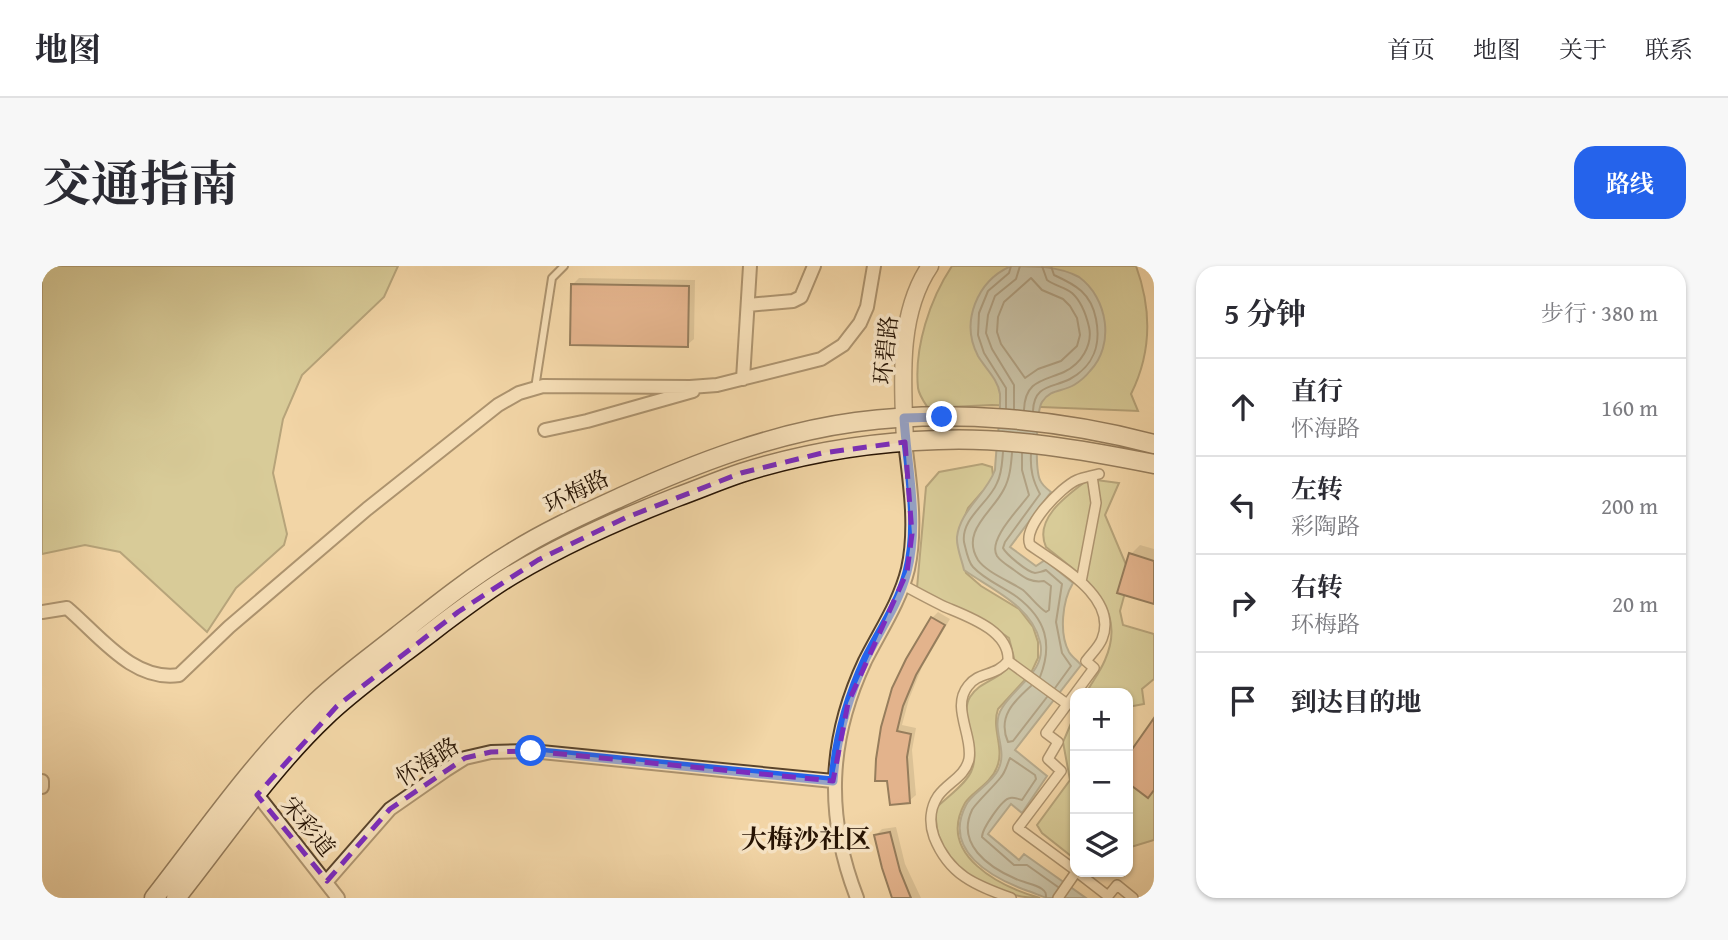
<!DOCTYPE html>
<html lang="zh">
<meta charset="utf-8">
<style>
body{margin:0;font-family:"Gentium Book Plus","Noto Serif SC",serif;background:#f7f7f7;color:#2b2b33}
.controls{position:absolute;right:21px;bottom:21px;display:grid;overflow:hidden;border-radius:14px;box-shadow:0 2px 5px #0004}
.controls button{width:63px;height:63px;display:grid;place-items:center;padding:0;border:0;border-bottom:2px solid #e1e1e2;background:#fff;color:#2b2b33;font:35px sans-serif}
.stop{position:absolute;width:21px;height:21px;margin:-16px;border:5px solid #2563eb;border-radius:50%;background:#fff}
.stop.end{background:#2563eb;border-color:#fff;box-shadow:0 2px 7px #0008}
.list{margin:0;padding:0;list-style:none}
h2{display:flex;justify-content:space-between;align-items:center;height:91px;margin:0;padding:0 28px;font-size:30px}
h2 small{font-size:23px;font-weight:400;color:#7c7c81}
.list li{display:grid;grid-template-columns:46px 1fr auto;gap:21px;align-items:center;box-sizing:border-box;height:98px;padding:0 28px;border-top:2px solid #e1e1e2}
.list b{display:block;font-size:26px;white-space:nowrap}
.list p{margin:0;font-size:23px;white-space:nowrap;color:#7c7c81}
.list em{font-size:23px;font-style:normal;color:#7c7c81}
.icon{flex:none;width:38px;height:38px;fill:none;stroke:currentColor;stroke-width:2;stroke-linecap:round;stroke-linejoin:round}
.map{position:relative;flex:none;width:1112px;height:632px;overflow:hidden;border-radius:21px}
header{display:flex;align-items:center;gap:42px;box-sizing:border-box;height:98px;padding:0 35px;background:#fff;border-bottom:2px solid #e1e1e2}
header strong{font-size:33px}
nav{display:flex;gap:38px;margin-inline-start:auto;font-size:24px}
.intro{display:flex;align-items:center;justify-content:space-between;box-sizing:border-box;height:168px;padding:0 42px}
h1{margin:0;font-size:49px}
.button{padding:18px 32px;border-radius:21px;background:#2563eb;color:#fff;font-size:24px;font-weight:700}
main{display:flex;gap:42px;padding:0 42px}
aside{flex:1;background:#fff;border-radius:21px;box-shadow:0 2px 5px #0004}
.map>svg:first-child{display:block}
</style>
<header>
<strong>地图</strong>
<nav><a>首页</a><a>地图</a><a>关于</a><a>联系</a></nav>
</header>
<div class="intro"><h1>交通指南</h1><a class="button">路线</a></div>
<main>
<div class="map">
<svg width="1112" height="632" viewBox="0 0 1112 632">
<rect width="100%" height="100%" fill="#f2d6a6"/>
<filter id="stains"><feTurbulence type="fractalNoise" baseFrequency=".00286" numOctaves="4"/><feColorMatrix values="0 0 0 0 .2 0 0 0 0 .09 0 0 0 0 .02 0 0 0 .5 -.17"/></filter>
<radialGradient id="worn" r=".72"><stop offset=".6" stop-color="#630" stop-opacity="0"/><stop offset="1" stop-color="#630" stop-opacity=".3"/></radialGradient>
<!-- green -->
<path fill="#b8be88" stroke="#6f6846" stroke-width="2" d="M0,0H356L342,31L260,109L241,153L231,207L245,268L242,279L194,322L165,366L78,286L43,279L0,288Z
M910,0H1094C1110,44 1110,86 1089,128L1096,145L950,139L886,142C882,136 877,129 876,122C872,81 888,33 910,0Z
M940,198L950,201L951,210L948,220L940,226L926,242L918,263L917,281L924,307L939,320L977,343L991,361L996,376V392L989,407L956,443C949,463 963,482 955,501C949,518 930,526 923,537C894,589 959,621 998,632C978,632 968,628 950,621C912,606 892,584 894,542C905,531 922,520 929,506C941,482 916,450 928,431C939,413 961,415 972,392L967,372L953,362L875,322L884,221L897,206Z
M1047,213L1077,217L1063,249L1088,308L1078,345L1081,359L1112,368V413L1100,423L1102,438L1086,441V427H1044C1050,416 1058,406 1063,394C1087,340 1041,311 1004,281C991,252 1027,228 1047,213Z
M1033,448V590H1029L1000,567L995,559L1028,514L1021,476Z
M1112,480V574L1089,581L1086,570V487Z"/>
<!-- water -->
<path fill="#a0b6b3" stroke="#6f756d" stroke-width="2" d="M969,0C992,0 1017,0 1037,11C1066,32 1073,79 1048,105C1044,110 1037,116 1032,119C1020,126 1008,123 1000,136C994,146 993,203 998,214C1000,219 1005,223 1009,226L968,281L994,300L1003,294L1031,317C1020,335 1017,368 1027,386C1030,391 1036,395 1039,399L973,484L1005,510L980,547L969,538L946,568L977,594L982,588L1044,632C1032,632 1018,632 1006,632C1000,631 993,627 986,625C950,612 900,585 924,539C929,528 950,517 956,504C967,483 947,462 960,442C973,420 1005,405 998,376C990,340 949,323 922,304C920,294 914,281 915,271C918,244 944,229 953,204C954,179 959,152 958,128C956,113 943,102 936,90C918,56 935,15 969,0Z"/>
<!-- shadow -->
<path fill="#0003" d="M537,12L653,14L652,73L645,79L530,19Z
M1098,279L1112,283V336L1089,288Z
M896,346L908,353L880,401L867,433L860,459L874,462L870,484L874,529L867,535L846,513H835L890,352Z
M854,561L863,598L879,632H852L834,569L840,563Z"/>
<g fill="none" stroke-linecap="round" stroke-linejoin="round">
<!-- shore -->
<path stroke="#63645b" stroke-width="2" d="M989,12L1000,24L1021,33L1028,40L1035,52L1038,69L1035,80L1019,95L996,103L983,112L959,78L955,66L956,51L962,36Z
M964,142V122L942,87L936,69L937,47L946,25L967,7L969,0
M972,143V119L950,83L944,67L946,49L953,30L974,13L978,0
M982,144C983,114 1002,115 1022,106C1039,98 1051,79 1047,61C1044,48 1040,36 1030,27C1023,21 1013,20 1005,14L1000,0
M991,145C992,118 1011,122 1028,113C1052,100 1059,78 1054,53C1049,27 1034,19 1012,9L1009,0
M961,186C960,197 960,207 955,217C947,237 919,252 922,276C924,284 926,296 931,301C943,314 961,321 975,331C1004,353 1011,378 998,411
M970,187C969,199 968,212 962,223C951,246 918,265 936,294C944,306 969,316 981,324C989,331 996,341 1004,346L1007,344L1009,320L1002,315C989,317 983,312 972,304C967,300 959,296 955,290C945,274 978,242 987,229L980,204V187
M989,188C988,204 991,215 998,228L963,276L961,282C964,288 985,306 993,307C995,307 1002,305 1004,304L1020,318L1014,356L1020,387L1029,400L1013,422
M989,420C972,435 955,451 966,476L971,475L1005,431
M1004,632C1004,627 1004,626 1000,623C993,618 982,617 974,613C946,601 914,578 930,544C932,539 953,519 959,511C964,505 965,498 968,492L993,509L994,513L980,534C976,533 972,531 968,532C960,533 940,563 940,571L972,599H985L1016,621"/>
</g>
<!-- building -->
<path fill="#d0896e" stroke="#261303" stroke-width="2" d="M529,18L647,20L646,81L528,79Z
M1087,287L1112,295V338L1075,327Z
M889,351L903,359L874,409L861,440L855,465L869,468L865,491L868,537L848,539L845,515H833L834,493L839,461L850,422L864,393Z
M1112,452V524L1106,532L1086,517V489Z
M848,566L858,605L869,632H850L840,602L832,569Z"/>
<g fill="none" stroke-linecap="round" stroke-linejoin="round">
<defs>
<path id="service" d="M493,122L510,12L522,0"/>
<path id="pedestrian" d="M1039,316L1054,237L1050,210
M861,319C874,326 887,333 901,340C924,350 968,364 966,395
M1033,604L976,562L1019,505L1006,493L1016,476L1004,467L1052,402L1044,395C1049,388 1057,381 1060,373C1077,331 1016,299 988,279C980,261 1019,221 1035,214C1042,211 1050,210 1057,208
M1035,606L1066,630L1075,619L1091,632
M969,632C933,619 907,609 892,571C887,557 888,542 896,530C906,516 923,511 927,493C931,469 909,441 926,420C937,405 954,411 966,395L1025,438
M1016,632L1034,606"/>
<path id="minor" d="M706,39L751,35L759,31L772,0
M701,113L708,0
M503,164L545,155L651,125
M0,346L25,342C57,369 91,416 137,409L187,361L325,243L456,139L477,127L501,120L648,121L675,119L779,93L801,79L818,57L825,41L832,0
M0,515V521
M210,522L296,632
M285,615L348,543L404,504L423,492L449,486L489,485L791,515
M815,632C783,550 786,474 823,395C838,365 858,336 866,303C875,262 868,217 863,176"/>
<path id="tertiary" d="M863,176C861,119 854,50 888,0"/>
<path id="secondary" d="M112,632C162,568 210,498 269,441C295,415 326,393 355,370C392,341 429,311 469,287C504,265 542,248 579,231C654,197 732,167 814,156C912,143 1016,153 1112,178
M134,632C181,573 229,502 283,451C308,427 336,407 363,386C398,360 432,332 470,309C522,278 578,253 635,231C657,223 678,214 699,207C762,187 830,176 896,174C968,171 1042,184 1112,198"/>
</defs>
<!-- service casing -->
<use href="#service" stroke="#59442c" stroke-width="10"/>
<!-- pedestrian casing -->
<use href="#pedestrian" stroke="#59442c" stroke-width="12"/>
<!-- minor casing -->
<use href="#minor" stroke="#59442c" stroke-width="16"/>
<!-- tertiary casing -->
<use href="#tertiary" stroke="#59442c" stroke-width="19"/>
<!-- secondary casing -->
<use href="#secondary" stroke="#261303" stroke-width="21"/>
<!-- service -->
<use href="#service" stroke="#f7e4c5" stroke-width="6"/>
<!-- pedestrian -->
<use href="#pedestrian" stroke="#f7e4c5" stroke-width="9"/>
<!-- minor -->
<use href="#minor" stroke="#f7e4c5" stroke-width="12"/>
<!-- tertiary -->
<use href="#tertiary" stroke="#f7e4c5" stroke-width="16"/>
<!-- secondary -->
<use href="#secondary" stroke="#f7e4c5" stroke-width="18"/>
</g>
<g fill="none" stroke-linecap="round" stroke-linejoin="round">
<!-- route -->
<path stroke="#2563eb" stroke-width="9" d="M489,485L791,515C794,472 806,431 824,392C838,364 857,337 865,306C878,256 865,201 862,152L900,151"/>
</g>
<!-- marked area -->
<path d="M0 0H1112V632H0ZM863,176L870,268L865,306L806,437L791,515L489,485L449,486L423,492L348,543L285,615L215,529L295,440L416,346L496,294L583,252L699,207L780,187Z" fill="#f2d6a6" fill-opacity=".55" fill-rule="evenodd"/>
<path fill="none" stroke="#7b2cbf" stroke-width="5" stroke-dasharray="14 9" stroke-linejoin="round" d="M863,176L870,268L865,306L806,437L791,515L489,485L449,486L423,492L348,543L285,615L215,529L295,440L416,346L496,294L583,252L699,207L780,187Z"/>
<g text-anchor="middle" dominant-baseline="central" stroke-width="7" stroke-linejoin="round" paint-order="stroke">
<!-- street labels -->
<g font-size="23" fill="#261303" stroke="#f7e4c5">
<text transform="translate(843 84) rotate(-84)">环碧路</text>
<text transform="translate(534 225) rotate(-26)">环梅路</text>
<text transform="translate(385 495) rotate(-32)">怀海路</text>
<text transform="translate(267 560) rotate(51)">宋彩道</text>
</g>
<!-- quarter labels -->
<g font-size="26" font-weight="bold" fill="#261303" stroke="#f7e4c5">
<text x="764" y="572">大梅沙社区</text>
</g>
</g>
<rect width="100%" height="100%" filter="url(#stains)"/>
<rect width="100%" height="100%" fill="url(#worn)"/>
</svg>
<div class="controls">
<button>+</button>
<button>−</button>
<button><svg class="icon" aria-label="layers" viewBox="0 0 24 24"><path d="M12 4l9 5-9 5-9-5zM3 14l9 5 9-5"/></svg></button>
</div>
<div class="stop" style="left:489px;top:485px"></div>
<div class="stop end" style="left:900px;top:151px"></div>
</div>
<aside>
<h2>5 分钟<small>步行 · 380 m</small></h2>
<ul class="list">
<li><svg class="icon" aria-label="ahead" viewBox="0 0 24 24"><path d="M12 20V5M6 11l6-6 6 6"/></svg><div><b>直行</b><p>怀海路</p></div><em>160 m</em></li>
<li><svg class="icon" aria-label="left" viewBox="0 0 24 24"><path d="M17 20v-9H6M10 6l-5 5 5 5"/></svg><div><b>左转</b><p>彩陶路</p></div><em>200 m</em></li>
<li><svg class="icon" aria-label="right" viewBox="0 0 24 24"><path d="M7 20v-9h11M14 6l5 5-5 5"/></svg><div><b>右转</b><p>环梅路</p></div><em>20 m</em></li>
<li><svg class="icon" aria-label="arrive" viewBox="0 0 24 24"><path d="M6 21V4h12l-3 4 3 4H6"/></svg><div><b>到达目的地</b></div></li>
</ul>
</aside>
</main>
